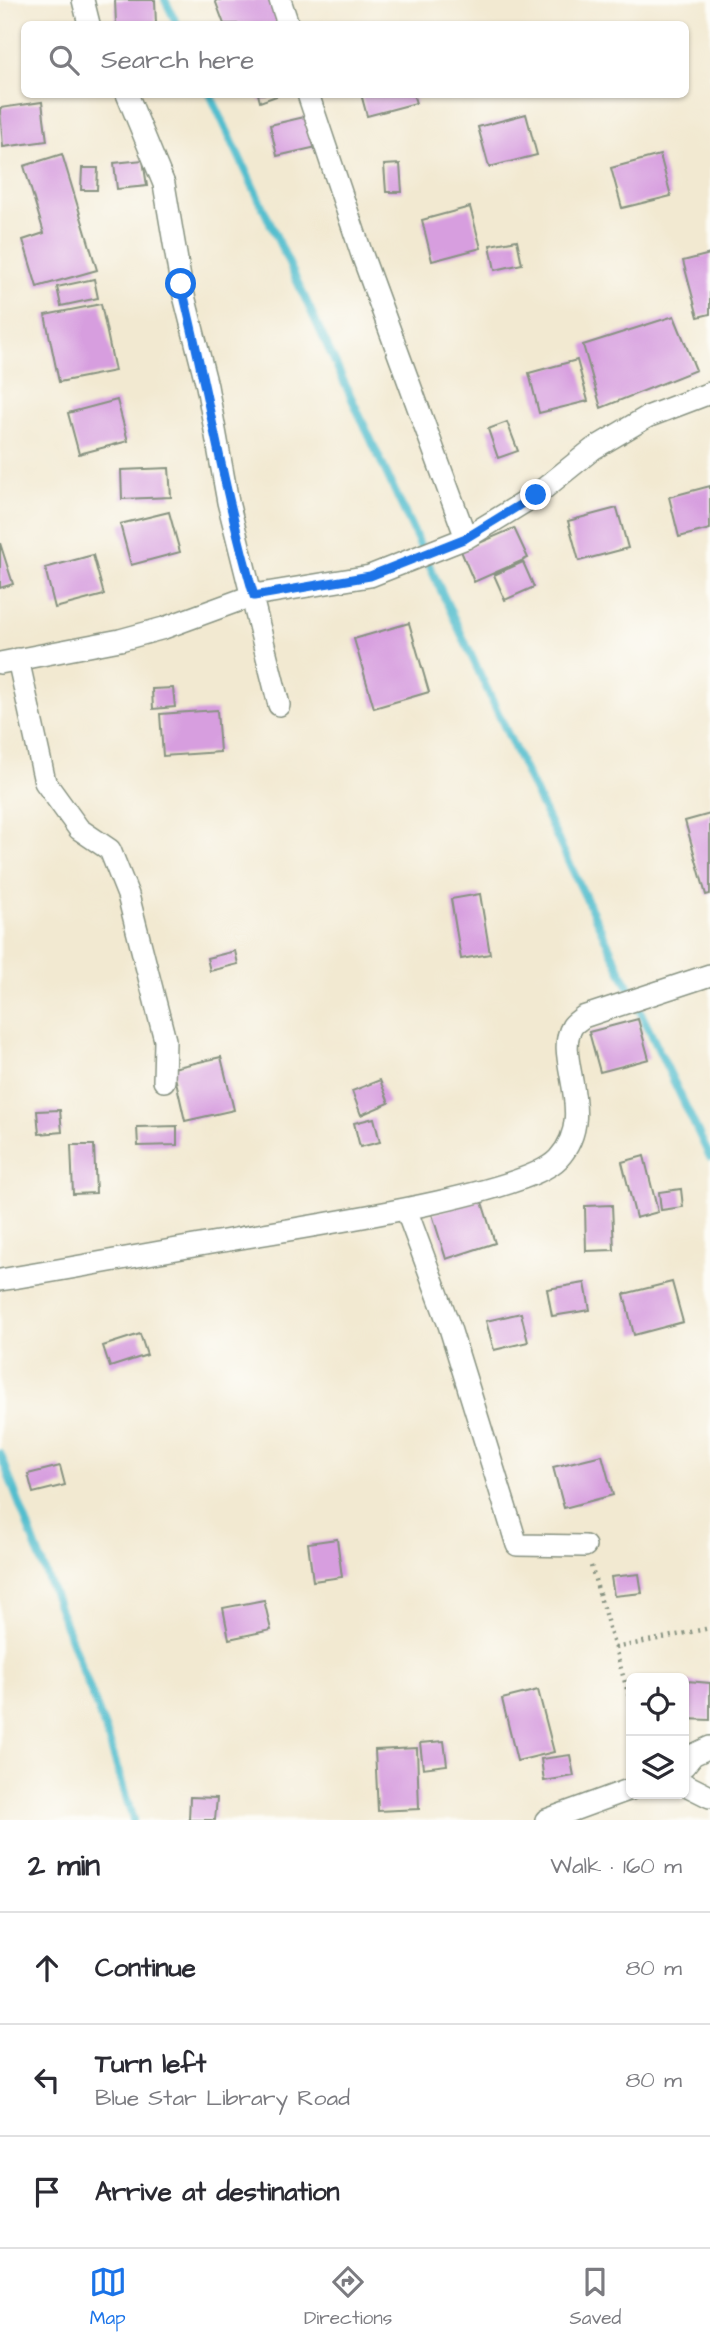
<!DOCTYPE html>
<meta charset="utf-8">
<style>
body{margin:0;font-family:"Architects Daughter",sans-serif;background:#f7f7f7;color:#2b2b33}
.controls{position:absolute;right:21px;bottom:21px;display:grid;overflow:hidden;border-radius:10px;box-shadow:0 2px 5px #0004}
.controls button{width:63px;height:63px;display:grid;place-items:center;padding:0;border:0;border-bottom:2px solid #e1e1e2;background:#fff;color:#2b2b33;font:35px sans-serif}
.stop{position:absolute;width:21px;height:21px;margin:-16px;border:5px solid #1a73e8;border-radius:50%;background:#fff}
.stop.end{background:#1a73e8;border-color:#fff;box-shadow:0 2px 7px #0008}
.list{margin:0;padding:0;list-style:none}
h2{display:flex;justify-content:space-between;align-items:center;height:91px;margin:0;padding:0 28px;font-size:30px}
h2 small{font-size:23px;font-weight:400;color:#7c7c81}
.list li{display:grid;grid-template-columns:46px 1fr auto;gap:21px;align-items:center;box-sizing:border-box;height:112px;padding:0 28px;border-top:2px solid #e1e1e2}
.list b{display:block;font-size:26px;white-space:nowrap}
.list p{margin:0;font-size:23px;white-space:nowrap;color:#7c7c81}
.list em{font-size:23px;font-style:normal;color:#7c7c81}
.icon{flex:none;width:38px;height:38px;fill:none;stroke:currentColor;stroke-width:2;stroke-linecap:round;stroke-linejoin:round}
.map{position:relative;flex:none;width:710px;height:1820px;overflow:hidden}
.search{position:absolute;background:#fff;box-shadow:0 2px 5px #0004;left:21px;right:21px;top:21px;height:77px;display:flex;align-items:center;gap:18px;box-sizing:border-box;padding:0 24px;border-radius:10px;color:#7c7c81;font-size:26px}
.sheet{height:427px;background:#fff}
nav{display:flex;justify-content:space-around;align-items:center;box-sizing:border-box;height:98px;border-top:2px solid #e1e1e2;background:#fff;font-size:19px;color:#7c7c81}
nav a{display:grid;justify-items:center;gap:4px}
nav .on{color:#1a73e8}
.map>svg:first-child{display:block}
</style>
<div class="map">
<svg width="710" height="1820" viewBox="0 0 710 1820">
<rect width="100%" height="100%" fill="#fdfcf7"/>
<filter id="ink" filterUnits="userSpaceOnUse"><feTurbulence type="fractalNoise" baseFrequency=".0143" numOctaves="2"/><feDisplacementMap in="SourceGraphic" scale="14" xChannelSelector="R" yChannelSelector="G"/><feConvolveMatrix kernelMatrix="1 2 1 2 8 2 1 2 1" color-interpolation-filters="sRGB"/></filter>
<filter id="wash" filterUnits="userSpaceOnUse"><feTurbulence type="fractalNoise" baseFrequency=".00686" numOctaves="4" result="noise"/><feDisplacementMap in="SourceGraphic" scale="28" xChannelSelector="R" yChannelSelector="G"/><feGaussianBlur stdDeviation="1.57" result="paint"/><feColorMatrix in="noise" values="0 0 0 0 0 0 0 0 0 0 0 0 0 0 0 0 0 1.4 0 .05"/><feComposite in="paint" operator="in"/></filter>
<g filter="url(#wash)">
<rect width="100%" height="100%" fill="#f2e9d1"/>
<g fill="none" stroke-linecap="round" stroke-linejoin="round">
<!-- stream -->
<path stroke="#53bece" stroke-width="8" d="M165,0L177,24
M210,94L526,773L710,1157
M0,1453L107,1734L133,1820"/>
</g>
<g id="blocks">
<!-- building -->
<path fill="#d79edf" d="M115,0H155L156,24H116Z
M215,0H271L279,24H224Z
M258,94H279V95L260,102Z
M361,94H413L416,103L367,116Z
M42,102L47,141L3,147L0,108Z
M526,114L537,155L489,167L478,127Z
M313,115L321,146L277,156L270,125Z
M62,154L97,270L37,287L23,240L44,233L24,166Z
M660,155L671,196L622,208L611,168Z
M143,160L147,186L117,189L114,163Z
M400,164L402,192H386L384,165Z
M82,168H98L97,190H81Z
M470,207L481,248L432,261L422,220Z
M517,240L522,264L495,270L490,245Z
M710,254V314L698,317L683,261Z
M94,279L98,298L61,306L57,287Z
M101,304L115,371L59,382L45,315Z
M674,316L696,370L601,408L583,345Z
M577,360L588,401L539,413L529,373Z
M117,400L128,441L79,454L68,413Z
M507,422L518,451L498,458L488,429Z
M169,468L171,497L122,499L121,470Z
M710,486V529L679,537L669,497Z
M617,508L628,548L579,561L568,521Z
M169,512L180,552L131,565L120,524Z
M514,528L528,558L474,582L461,551Z
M0,543L13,584L0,588Z
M93,555L104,595L55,608L45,568Z
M523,562L534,587L505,600L494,575Z
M409,623L429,692L374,708L354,639Z
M173,688L175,707L153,709L152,689Z
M217,710L220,752L163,756L160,714Z
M710,814V894L706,895L685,821Z
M480,894L490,954L461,959L451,899Z
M235,951L238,964L210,971L207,958Z
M638,1019L649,1059L600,1072L589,1032Z
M221,1057L234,1110L185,1121L173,1068Z
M380,1080L389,1103L361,1115L352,1091Z
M60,1110L62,1132L39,1134L37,1111Z
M374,1118L380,1142L360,1147L354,1123Z
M177,1126V1145L138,1146L137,1127Z
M71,1145H94L96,1193L73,1194Z
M644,1156L658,1212L636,1218L622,1162Z
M681,1189L683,1207L661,1210L659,1192Z
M481,1199L495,1243L446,1259L432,1214Z
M612,1205L614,1250L586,1251L585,1206Z
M672,1282L683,1322L634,1335L624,1294Z
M585,1283L590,1310L552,1316L547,1289Z
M521,1313L528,1342L494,1350L486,1321Z
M140,1334L147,1355L110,1367L103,1346Z
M602,1455L613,1495L564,1508L553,1467Z
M60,1466L65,1485L33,1493L28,1474Z
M337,1539L342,1577L313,1581L308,1543Z
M639,1574L642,1593L614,1596L611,1577Z
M264,1600L271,1630L229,1639L223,1608Z
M687,1681L710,1683V1720L685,1719Z
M538,1690L554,1752L517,1761L502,1699Z
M444,1741L447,1765L423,1768L420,1743Z
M417,1748L419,1809L378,1811L375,1750Z
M570,1755L574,1776L544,1781L541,1759Z
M190,1797L217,1798L215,1820H189Z"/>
</g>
</g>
<g filter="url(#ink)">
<use href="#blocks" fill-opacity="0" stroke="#889382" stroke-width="2"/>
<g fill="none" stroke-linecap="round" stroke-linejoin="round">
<defs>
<path id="street" d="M83,0L89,24
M280,0L288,24
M127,94L164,184L181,284L207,386L228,502L279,705
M308,94L361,252L466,538
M18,659L45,782L79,829L110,850L128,895L165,1040L164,1081
M0,663L120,640L164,628L254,595L370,576L466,538L536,495L593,449L647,417L710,393
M406,1209L449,1325L517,1545L585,1546
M0,1280C79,1267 157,1252 235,1239C295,1228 523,1196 558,1159C599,1115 553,1057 572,1027C574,1023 580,1020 583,1017L710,975
M684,1766L693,1755L710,1747
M684,1784L710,1797
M546,1820L631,1789"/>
</defs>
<!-- street casing -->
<use href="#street" stroke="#889382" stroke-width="24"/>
<!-- path -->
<path stroke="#889382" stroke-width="4.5" stroke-dasharray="2 5" stroke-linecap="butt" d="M591,1566L631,1703
M615,1648L710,1628"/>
<!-- street -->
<use href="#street" stroke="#fff" stroke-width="21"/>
</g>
</g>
<g fill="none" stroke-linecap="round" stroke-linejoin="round" filter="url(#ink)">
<!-- route -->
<path stroke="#1a73e8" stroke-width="9" d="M181,284C207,387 224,493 254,596L370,576L466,538L536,495"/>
</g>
</svg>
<div class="controls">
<button><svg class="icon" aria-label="locate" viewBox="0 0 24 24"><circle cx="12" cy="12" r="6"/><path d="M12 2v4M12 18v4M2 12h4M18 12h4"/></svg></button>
<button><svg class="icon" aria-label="layers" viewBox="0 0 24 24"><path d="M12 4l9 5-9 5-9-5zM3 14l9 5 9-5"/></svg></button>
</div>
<div class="stop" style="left:181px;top:284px"></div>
<div class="stop end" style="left:536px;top:495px"></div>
<div class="search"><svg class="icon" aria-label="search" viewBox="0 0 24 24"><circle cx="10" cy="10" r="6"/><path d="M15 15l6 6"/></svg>Search here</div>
</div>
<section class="sheet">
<h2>2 min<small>Walk · 160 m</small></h2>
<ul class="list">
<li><svg class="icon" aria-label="ahead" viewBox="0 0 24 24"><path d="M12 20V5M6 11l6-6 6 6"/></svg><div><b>Continue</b></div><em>80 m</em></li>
<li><svg class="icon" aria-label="left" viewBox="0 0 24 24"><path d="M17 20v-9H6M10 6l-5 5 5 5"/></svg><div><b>Turn left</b><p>Blue Star Library Road</p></div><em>80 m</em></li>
<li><svg class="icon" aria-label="arrive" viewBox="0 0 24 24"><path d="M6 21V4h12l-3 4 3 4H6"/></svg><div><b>Arrive at destination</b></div></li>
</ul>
</section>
<nav>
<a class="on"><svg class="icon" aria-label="map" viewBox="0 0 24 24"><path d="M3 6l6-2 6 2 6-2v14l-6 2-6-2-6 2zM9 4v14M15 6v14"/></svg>Map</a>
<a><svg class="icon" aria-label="directions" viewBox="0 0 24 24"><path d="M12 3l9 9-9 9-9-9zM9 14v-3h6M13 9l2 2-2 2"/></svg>Directions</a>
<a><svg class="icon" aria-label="saved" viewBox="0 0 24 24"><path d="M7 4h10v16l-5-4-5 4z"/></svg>Saved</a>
</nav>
